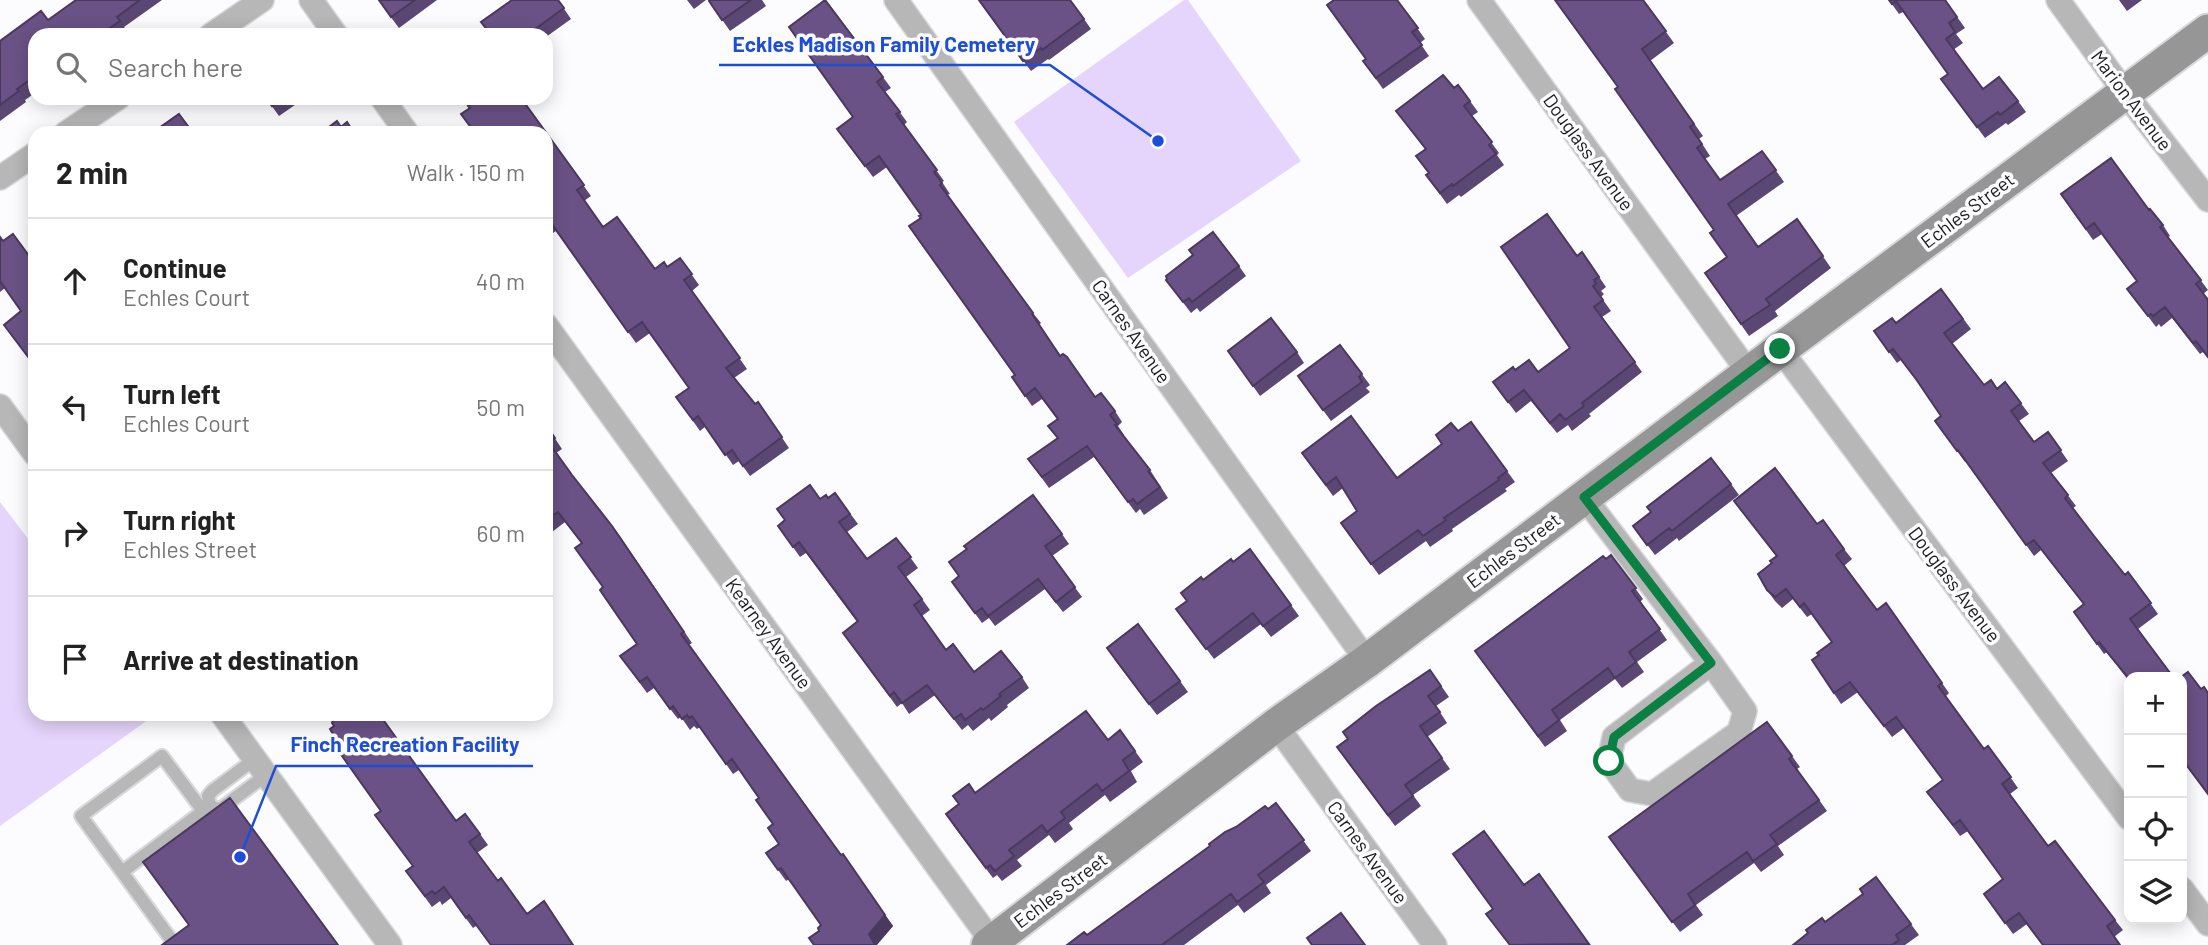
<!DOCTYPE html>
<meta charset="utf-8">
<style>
body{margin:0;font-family:Barlow,sans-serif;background:#f6f6f6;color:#222}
.controls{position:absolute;right:21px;bottom:21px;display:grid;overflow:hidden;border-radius:14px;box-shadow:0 4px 18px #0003}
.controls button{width:63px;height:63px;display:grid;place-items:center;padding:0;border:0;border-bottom:2px solid #e0e0e0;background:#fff;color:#222;font:35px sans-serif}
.stop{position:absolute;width:21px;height:21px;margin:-16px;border:5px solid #0b8043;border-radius:50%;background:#fff}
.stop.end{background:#0b8043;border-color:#fff;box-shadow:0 2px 7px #0008}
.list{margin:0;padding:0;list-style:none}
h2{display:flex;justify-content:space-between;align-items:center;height:91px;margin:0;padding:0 28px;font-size:30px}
h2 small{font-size:23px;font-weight:400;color:#767676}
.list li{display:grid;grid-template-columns:46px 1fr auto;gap:21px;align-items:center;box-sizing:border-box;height:126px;padding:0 28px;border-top:2px solid #e0e0e0}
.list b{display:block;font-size:26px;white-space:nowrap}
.list p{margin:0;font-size:23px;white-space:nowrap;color:#767676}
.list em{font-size:23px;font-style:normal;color:#767676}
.icon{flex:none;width:38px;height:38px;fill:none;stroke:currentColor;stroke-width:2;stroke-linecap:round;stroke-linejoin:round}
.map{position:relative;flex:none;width:2208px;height:945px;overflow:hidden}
.search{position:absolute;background:#fff;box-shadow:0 4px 18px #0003;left:28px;top:28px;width:525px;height:77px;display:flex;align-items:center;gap:18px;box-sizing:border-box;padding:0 24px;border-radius:21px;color:#767676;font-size:26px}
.panel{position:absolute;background:#fff;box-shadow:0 4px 18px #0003;left:28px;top:126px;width:525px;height:595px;border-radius:21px}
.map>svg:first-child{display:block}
</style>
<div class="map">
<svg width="2208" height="945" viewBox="0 0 2208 945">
<rect width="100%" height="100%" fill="#fcfbfe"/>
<!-- green -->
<path fill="#e5d4fb" d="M1184,0H1188L1301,161L1128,278L1014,122Z
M0,502L35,548V714H156L0,826Z"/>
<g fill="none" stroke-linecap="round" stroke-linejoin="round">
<defs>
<path id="lane" d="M255,759L212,791L208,796L210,806L218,809L223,807L266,775
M203,811L162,756L81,816L122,872L210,806
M122,872L175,945"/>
<path id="street" d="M311,0L336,35
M896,0L1367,661
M1479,0L1749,373
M2058,0L2125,93L2208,200
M211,35L262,0
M382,98L407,133
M66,133L118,98
M0,178L35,154
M546,325L992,942
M1780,349L2129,818
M0,406L35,454
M1584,497L1711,663L1614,737L1609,761L1630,790L1652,794L1739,732L1745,711L1711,663
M222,714L390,945
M1276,725L1435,945
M2182,889L2208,924"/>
<path id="secondary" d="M988,945L1276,725L1367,661L1749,373L2208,31"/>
</defs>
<!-- lane casing -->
<use href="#lane" stroke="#d8d7da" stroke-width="16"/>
<!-- street casing -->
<use href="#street" stroke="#d8d7da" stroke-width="26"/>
<!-- secondary casing -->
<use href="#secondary" stroke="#d8d7da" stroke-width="37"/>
<!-- lane -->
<use href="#lane" stroke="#b7b7b8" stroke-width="12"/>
<!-- street -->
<use href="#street" stroke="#b7b7b8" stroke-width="23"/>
<!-- secondary -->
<use href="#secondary" stroke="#969697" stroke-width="33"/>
</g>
<!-- wall -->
<path fill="#5b4773" d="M76,0H162L124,27L127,31L122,35H35V93L25,100L26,102L0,121V41L48,20Z
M378,0H437L399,28Z
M558,0L571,19L546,37V35H490Z
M687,0H706L694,9Z
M709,0H762L766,6L730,31L709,1Z
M826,0L891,88L885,92L907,122L904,125L944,181L942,182L950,194L947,195L1033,313L1041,323L1039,325L1061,356L1095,397L1115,411L1122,422L1118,426L1124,435L1123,436L1150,470L1168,498L1144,515L1140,509L1136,513L1094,457L1049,488L1028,459L1057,438V419L1042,399L1032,406L1012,377L1015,375L921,218V215L887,167L873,177L837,129L853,117Z
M978,0L1084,19L1091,29L1049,60L1048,59L1031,71Z
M1397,0L1425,39L1420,43L1429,56L1383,89L1363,61L1365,59Z
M1643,0L1674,43L1650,61L1703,136L1699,139L1710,156L1705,159L1720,180L1762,151L1784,182L1736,216L1758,247L1797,219L1831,268L1775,311L1778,316L1749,336L1705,273L1727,257L1714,230L1618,87Z
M1889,0H1945L1965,28L1956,34L1963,43L1953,50L1983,89L2018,101L2026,112L2008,125L2006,123L1985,138L1941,79L1948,74L1903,12L1899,14Z
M2119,0H2142L2127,11Z
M1454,88L1470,101L1478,112L1472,116L1499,153L1497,155L1504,165L1461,197L1459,195L1447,204L1426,175L1429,173L1425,149L1396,111Z
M266,98H305L279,116Z
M521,98L591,196L584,201L603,227L655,269L667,267L680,258L699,285L692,291L747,369L734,378L755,404L758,402L789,448L750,476L739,461L733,465L706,426L700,431L676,397L689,388L650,333L636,343L556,231L550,235L546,229V133Z
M2061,194L2149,210L2163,225L2170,236L2168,237L2208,290L2203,294L2208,300V358L2203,352L2200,354L2172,318L2161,327L2159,324L2156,327L2135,299L2137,281L2102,234L2093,240Z
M0,237L3,241L21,311L5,288L0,292Z
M1582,252L1606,287L1601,291L1604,294L1601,297L1611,311L1602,317L1642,372L1589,414L1591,416L1572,431L1568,425L1557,433L1531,401L1516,413L1493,382L1515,370L1538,372L1570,348L1577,256Z
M1239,266L1246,276L1200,312L1197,308L1191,313L1166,280Z
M1941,289L1971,329L1952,344L1984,385L1997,389L2005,382L2029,414L2019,421L2034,442L2048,432L2068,461L2051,473L2076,506L2073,508L2094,536L2125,575L2128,572L2158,614L2138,629L2129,681L2107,652L2104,654L2074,612L2084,605L2041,550L2034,556L1966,461L1965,462L1935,421L1941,416L1921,387L1901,360L1897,363L1874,331L1896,323Z
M1340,345L1370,385L1366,388L1370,392L1331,421L1298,376Z
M1228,351L1297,352L1304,363L1260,396Z
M1471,422L1515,482L1505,489L1507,491L1452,529L1453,531L1430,547L1426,541L1379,575L1341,523L1357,511L1343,488L1333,496L1302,453L1397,478Z
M546,425L562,449L556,453L572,475L620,536L692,643L689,645L893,926L877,944L819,931L821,925L789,879L786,881L766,853L779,844L773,824L759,798L739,770L733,774L700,727L697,729L694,726L690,730L681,717L678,719L654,688L647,693L620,656L637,644L603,587L581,543L565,522L552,532L548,526L546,527Z
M1731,484L1739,495L1679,541L1677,538L1655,555L1633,526Z
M835,493L858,524L847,532L867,559L896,538L918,568L906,577L930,610L922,616L946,650L974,672L1022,677L1029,688L1007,705L1008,707L991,721L989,718L973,731L968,725L962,730L935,695L909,714L902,703L897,707L843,633L857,622L806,553L800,557L778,526L820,499L828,498Z
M1734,501L1817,524L1844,549L1852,559L1844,566L1877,610L1886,603L1949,693L1946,696L1984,749L1988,746L2018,788L2010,794L2048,846L2115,920L2123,930L2114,937L2027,924L2013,934L1984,894L2003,879L1968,831L1960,836L1927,792L1943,780L1904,728L1892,737L1858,692L1841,704L1812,660L1832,642L1812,614L1807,617L1793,599L1782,608L1775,601L1767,590L1776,556Z
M1062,534L1069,544L1052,556L1082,597L1063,612L1045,589L995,626L989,618L982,623L952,582Z
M1250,549L1299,616L1271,637L1261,624L1214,659L1184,619L1187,601L1203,580L1233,562Z
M1611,555L1643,599L1640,602L1667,640L1637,662L1644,672L1622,688L1615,679L1560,720L1567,731L1545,747L1475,651Z
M1114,659L1180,681L1188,692L1157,715Z
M1430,670L1449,697L1436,706L1447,723L1427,737L1450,769L1413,795L1421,806L1395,826L1337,747Z
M328,714H395L384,722L456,821L480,834L488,845L477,853L498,881L527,914L574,945L476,926L473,928L451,898L442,905L440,901L432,907L406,871L413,866L381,811L334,736V726L333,722Z
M1767,722L1800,767L1797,769L1827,811L1778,846L1784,855L1761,872L1754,863L1696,905L1703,915L1680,932L1617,848Z
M1135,751L1143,762L1131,771L1137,782L1110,802L1105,795L1069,823L1073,829L1055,843L1049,835L1017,860L1022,866L1002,881L997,875L993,878L953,825L975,793Z
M1276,803L1311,851L1266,885L1271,893L1244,913L1238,905L1184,945H1067L1087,935L1236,827L1268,809Z
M1876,877L1919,935L1905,945H1793L1863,894Z"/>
<!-- shaded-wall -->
<path fill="#4a395e" d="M843,854L893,926L877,945H875L869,934Z"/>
<!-- building -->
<path fill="#6a5286" stroke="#4a395e" stroke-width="2" d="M76,0H140L117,17L120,21L100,35H35V76L17,89L19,91L0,105V41L41,11L48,20Z
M379,0H415L391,17Z
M512,0H558L564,8L527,35H491L481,22Z
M709,0H751L722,20L709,1Z
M825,0L883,77L877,82L900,112L896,114L937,170L934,172L942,183L940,185L1033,313L1032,314L1060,356L1063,354L1067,357L1095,397L1101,393L1115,411L1110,415L1117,424L1115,425L1150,470L1148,471L1160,487L1137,504L1133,499L1128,502L1087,446L1042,477L1028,459L1058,438L1048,426L1058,419L1035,388L1025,396L1012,377L1015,375L909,226L921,218L919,216L921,215L879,156L865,166L837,129L853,117L789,27Z
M979,0H1070L1084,19L1042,50L1041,48L1023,61Z
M1334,0H1397L1418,28L1412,32L1422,45L1376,78L1363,61L1366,59L1327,5Z
M1555,0H1643L1666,31L1642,49L1694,124L1690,127L1702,144L1697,148L1720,180L1762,151L1776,170L1728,204L1758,247L1797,219L1823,256L1766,299L1770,305L1741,324L1705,273L1727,257L1710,233L1714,230L1615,89L1618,87Z
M1889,0H1945L1957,17L1949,23L1955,32L1946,39L1983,89L1999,77L2018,101L2000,115L1998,112L1977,127L1941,79L1948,74L1896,1L1892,4Z
M1443,75L1454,88L1458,85L1470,101L1464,106L1492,142L1489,145L1496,154L1453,186L1452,184L1440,193L1426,175L1429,173L1416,156L1426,149L1396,111Z
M266,98H283L272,106Z
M480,98H521L584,185L577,190L603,227L617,217L655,269L664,262L667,267L680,258L692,274L684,280L740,358L726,368L755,404L758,402L782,437L743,466L732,450L725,455L698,416L693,420L676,397L689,388L642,322L628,332L549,220L546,222V133H475L461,114L470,108L468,106Z
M179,114L193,133H152Z
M337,121L341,127L347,122L354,133H321Z
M2111,158L2149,210L2150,209L2163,225L2160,227L2201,280L2196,284L2208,300V357L2196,341L2193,343L2165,307L2153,316L2151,314L2148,316L2127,289L2137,281L2094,223L2086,229L2061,194Z
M1547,214L1577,256L1582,252L1599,277L1594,280L1596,284L1593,286L1603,300L1594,307L1635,362L1582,403L1584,406L1565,420L1560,414L1550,423L1524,390L1508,402L1493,382L1513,367L1515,370L1529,360L1538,372L1570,348L1501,247Z
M1213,232L1239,266L1192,302L1189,298L1183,302L1166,280L1167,279L1166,276L1193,255L1189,250Z
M13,234L35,264V366L4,325L21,311L0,281V237L3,241Z
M1941,289L1963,319L1944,333L1984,385L1991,380L1997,389L2005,382L2021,403L2011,411L2034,442L2048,432L2061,450L2043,463L2068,495L2065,498L2094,536L2125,575L2128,572L2151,603L2130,619L2173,677H2129V679L2099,642L2097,644L2074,612L2084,604L2034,540L2026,545L1958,450L1957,451L1935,421L1941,416L1916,379L1893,349L1889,352L1874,331L1892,318L1896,323Z
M1271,318L1297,352L1253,386L1228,351Z
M1340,345L1362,374L1359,377L1362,382L1323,410L1298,376Z
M1351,416L1397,478L1442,444L1436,435L1451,423L1458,431L1471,422L1507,471L1498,478L1499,480L1444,518L1446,520L1423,536L1418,530L1371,564L1341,523L1357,511L1336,477L1326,485L1302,453Z
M546,425L555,438L549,443L572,475L612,526L684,632L681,634L841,855L843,854L885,915L869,934L875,945H814L809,938L819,931L818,928L821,925L781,868L778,870L766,853L779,844L768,828L773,824L756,800L759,798L732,759L726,764L692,716L689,718L687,715L682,719L673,706L670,709L647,677L640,682L620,656L637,644L600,590L603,587L575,548L582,543L558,512L546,520Z
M1711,458L1731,484L1672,531L1669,528L1647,545L1633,526L1651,512L1647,507Z
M1775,468L1817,524L1823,520L1844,549L1836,555L1877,610L1886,603L1942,683L1938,686L1984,749L1988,746L2011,777L2002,784L2048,846L2055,841L2115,920L2107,926L2120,945H2043L2019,913L2005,923L1984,894L2003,879L1960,820L1953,825L1927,792L1943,780L1896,717L1884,726L1850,682L1834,693L1812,660L1819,655L1817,653L1832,642L1804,603L1800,607L1786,589L1775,597L1767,590L1758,574L1772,563L1770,561L1777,556L1734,501Z
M810,485L820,499L826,495L828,498L835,493L850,514L839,522L867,559L896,538L911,557L898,567L922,599L914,605L946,650L953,644L974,672L1001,651L1022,677L999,694L1001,696L983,710L981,708L965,720L961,714L954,719L927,685L902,703L894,692L890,696L843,633L858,621L799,542L793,547L778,526L785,520L777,509Z
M1033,495L1062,534L1045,546L1075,587L1056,602L1038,579L988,616L982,608L975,613L952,582L959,576L949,562L967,549L964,546Z
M1250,549L1291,605L1263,626L1253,613L1206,649L1176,609L1187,601L1181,593L1201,577L1203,580L1231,559L1233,562Z
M1611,555L1636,588L1632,591L1660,629L1629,652L1636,662L1615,678L1608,668L1552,710L1559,720L1538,736L1475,651L1603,556L1606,559Z
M1138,624L1180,681L1149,704L1107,648Z
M1430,670L1441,686L1428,696L1440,712L1420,726L1442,758L1405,785L1413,796L1388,815L1337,747L1348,739L1343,732L1376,706Z
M2188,672L2201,689L2204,687L2208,693V794L2182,759L2181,677Z
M1086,711L1108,740L1120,730L1135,751L1123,760L1129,771L1102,791L1097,784L1061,812L1065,818L1047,832L1042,825L1009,850L1014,856L995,871L990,865L986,868L946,814L959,804L953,796L969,784L975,793Z
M328,714H379L456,821L465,814L480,834L469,842L498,881L501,878L527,914L544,901L573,945H491L469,915L466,918L444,887L435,894L432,891L425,896L406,871L413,866L375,815L381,811L330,739L334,736L330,729L334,726L332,723L333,722Z
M1767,722L1792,756L1789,759L1819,800L1770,835L1777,844L1753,861L1747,852L1688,894L1695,905L1672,922L1609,837Z
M230,798L338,945H162L189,925L143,862Z
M1276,803L1304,840L1258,875L1264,882L1237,902L1231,894L1163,944L1165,945H1067L1084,932L1087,935L1210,846L1209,844L1225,832L1236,827L1265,806L1268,809Z
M1484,831L1524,885L1539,874L1589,944L1510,945L1486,914L1493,909L1453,854Z
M1876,877L1911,924L1896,935L1899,940L1892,945H1793L1808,933L1806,930L1822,918L1825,922L1863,894L1860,889Z
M1341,913L1365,945H1312L1307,938Z"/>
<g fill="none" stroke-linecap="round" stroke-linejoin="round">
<!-- route -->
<path stroke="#0b8043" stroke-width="9" d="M1609,761L1614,737L1711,663L1584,497L1780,349"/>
</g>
<g text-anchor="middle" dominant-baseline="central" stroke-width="7" stroke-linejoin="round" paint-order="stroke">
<!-- street labels -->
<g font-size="19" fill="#1b1a1b" stroke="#fcfbfe">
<text transform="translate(2132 100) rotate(53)">Marion Avenue</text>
<text transform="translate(1589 152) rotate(54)">Douglass Avenue</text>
<text transform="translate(1967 210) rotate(-37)">Echles Street</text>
<text transform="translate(1132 331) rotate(55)">Carnes Avenue</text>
<text transform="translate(1513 550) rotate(-37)">Echles Street</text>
<text transform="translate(1955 584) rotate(53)">Douglass Avenue</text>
<text transform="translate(769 633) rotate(54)">Kearney Avenue</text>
<text transform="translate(1368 852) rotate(54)">Carnes Avenue</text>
<text transform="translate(1060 890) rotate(-37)">Echles Street</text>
</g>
</g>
<!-- callouts -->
<path fill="none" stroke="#1d4ed8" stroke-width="2.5" d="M1158 141L1050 65H719M240 857L276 766H533"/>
<g fill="#1d4ed8" stroke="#fcfbfe" stroke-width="2.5">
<circle cx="1158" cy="141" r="7"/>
<circle cx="240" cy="857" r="7"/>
</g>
<g font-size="21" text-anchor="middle" font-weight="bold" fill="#1d4ed8" stroke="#fcfbfe" stroke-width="7" stroke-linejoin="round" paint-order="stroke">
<text x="884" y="52">Eckles Madison Family Cemetery</text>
<text x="405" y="752">Finch Recreation Facility</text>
</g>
</svg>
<div class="controls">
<button>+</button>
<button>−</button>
<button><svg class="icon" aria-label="locate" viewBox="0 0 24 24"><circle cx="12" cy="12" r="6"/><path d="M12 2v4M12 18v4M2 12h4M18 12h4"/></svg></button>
<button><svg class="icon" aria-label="layers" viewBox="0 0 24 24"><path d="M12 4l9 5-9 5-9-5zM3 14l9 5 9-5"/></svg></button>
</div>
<div class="stop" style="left:1609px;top:761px"></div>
<div class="stop end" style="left:1780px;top:349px"></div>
<div class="search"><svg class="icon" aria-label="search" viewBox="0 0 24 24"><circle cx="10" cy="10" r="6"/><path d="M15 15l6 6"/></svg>Search here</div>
<section class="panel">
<h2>2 min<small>Walk · 150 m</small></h2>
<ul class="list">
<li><svg class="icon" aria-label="ahead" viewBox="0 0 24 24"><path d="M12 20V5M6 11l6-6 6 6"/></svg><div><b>Continue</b><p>Echles Court</p></div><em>40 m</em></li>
<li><svg class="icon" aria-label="left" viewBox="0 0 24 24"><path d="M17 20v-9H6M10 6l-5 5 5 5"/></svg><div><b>Turn left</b><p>Echles Court</p></div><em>50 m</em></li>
<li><svg class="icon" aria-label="right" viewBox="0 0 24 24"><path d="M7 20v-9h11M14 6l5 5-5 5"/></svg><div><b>Turn right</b><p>Echles Street</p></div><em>60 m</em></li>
<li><svg class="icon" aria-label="arrive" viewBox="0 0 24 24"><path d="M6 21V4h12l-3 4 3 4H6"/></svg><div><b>Arrive at destination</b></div></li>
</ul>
</section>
</div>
